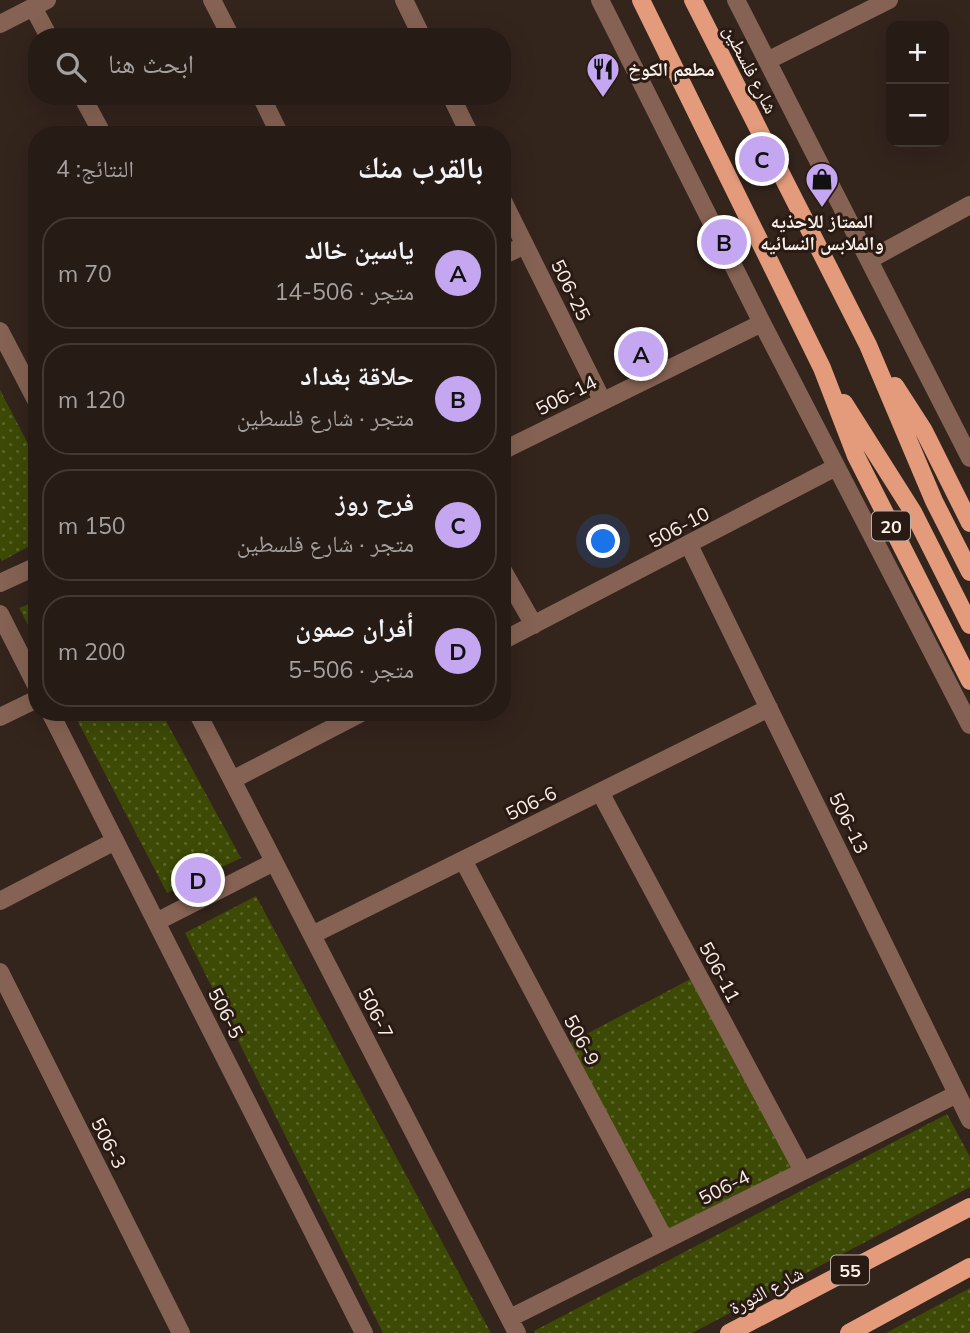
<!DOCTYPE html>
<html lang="ar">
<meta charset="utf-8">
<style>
body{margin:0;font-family:Mulish,"Noto Naskh Arabic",sans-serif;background:#2e241e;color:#f1f3f6;direction:rtl}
.controls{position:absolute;right:21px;top:21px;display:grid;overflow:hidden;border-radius:14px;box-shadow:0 7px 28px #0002}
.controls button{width:63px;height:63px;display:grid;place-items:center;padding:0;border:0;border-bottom:2px solid #423934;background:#261b15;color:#f1f3f6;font:35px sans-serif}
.you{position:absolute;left:604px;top:542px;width:24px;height:24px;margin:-18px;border:5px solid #fff;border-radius:50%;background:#1a73e8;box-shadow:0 0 0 10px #1a73e833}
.badge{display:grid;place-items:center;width:46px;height:46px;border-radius:50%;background:#c5a7f1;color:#111;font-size:23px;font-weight:700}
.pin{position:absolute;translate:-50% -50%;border:4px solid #fff;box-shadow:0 2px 7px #0006}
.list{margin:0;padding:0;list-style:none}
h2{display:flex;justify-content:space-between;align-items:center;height:91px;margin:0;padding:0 28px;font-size:30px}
h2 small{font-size:23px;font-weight:400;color:#a4a1a0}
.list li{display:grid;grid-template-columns:46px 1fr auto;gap:21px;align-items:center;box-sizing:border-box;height:112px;margin:0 14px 14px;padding:0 14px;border:2px solid #423934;border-radius:28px}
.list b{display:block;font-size:26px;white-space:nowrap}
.list p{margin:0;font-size:23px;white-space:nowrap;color:#a4a1a0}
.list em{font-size:23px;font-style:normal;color:#a4a1a0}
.icon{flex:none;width:38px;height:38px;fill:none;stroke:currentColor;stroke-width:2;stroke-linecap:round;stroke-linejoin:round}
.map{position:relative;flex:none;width:970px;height:1333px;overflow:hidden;direction:ltr}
.search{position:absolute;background:#261b15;box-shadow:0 7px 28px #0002;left:28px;top:28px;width:483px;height:77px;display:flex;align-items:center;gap:18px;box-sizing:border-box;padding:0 24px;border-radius:28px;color:#a4a1a0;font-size:26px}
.panel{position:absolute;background:#261b15;box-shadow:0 7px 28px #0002;left:28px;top:126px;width:483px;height:595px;border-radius:28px;direction:rtl}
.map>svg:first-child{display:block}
</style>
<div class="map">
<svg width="970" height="1333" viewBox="0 0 970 1333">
<defs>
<pattern id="grass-dots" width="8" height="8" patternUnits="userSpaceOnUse" patternTransform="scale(1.75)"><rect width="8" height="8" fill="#3d4a06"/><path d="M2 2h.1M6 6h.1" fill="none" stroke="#5a652a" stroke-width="1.8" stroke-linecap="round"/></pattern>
</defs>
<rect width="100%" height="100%" fill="#33241c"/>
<!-- grass -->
<path fill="url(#grass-dots)" d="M0,390L37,461V542L2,561L0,558Z
M37,601V642L19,608Z
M73,712H161L241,858L167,893Z
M256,896L491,1333H383L185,933Z
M698,975L803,1171L665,1240L562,1047Z
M947,1114L970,1157V1187L692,1333H535L534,1331Z
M970,1288V1333H886Z"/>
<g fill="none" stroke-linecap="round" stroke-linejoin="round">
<!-- minor -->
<path stroke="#856253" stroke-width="18" d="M212,0L231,37
M404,0L422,37
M600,0L762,323L970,725
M736,0L970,458
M33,7L49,37
M0,24L47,0
M767,61L889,0
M82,96L103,135
M261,96L280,135
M451,96L470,135
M502,199L602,400
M502,256L525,245
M869,260L970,205
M0,331L37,402
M502,451L762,323
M689,545L970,1120
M502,569L534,625
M0,583L37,566
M0,614L37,687
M502,641L836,467
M50,712L364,1333
M197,712L517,1333
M0,717L37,699
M232,780L363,712
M600,792L803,1171
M463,860L665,1240
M0,901L115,841
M156,922L274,862
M312,935L769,708
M0,972L181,1333
M510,1318L957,1094"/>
<!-- major -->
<path stroke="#e39b7c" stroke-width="18" d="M641,0L822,368L856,456L970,681
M693,0L868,345L934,501L970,572
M895,386L924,431L970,523
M844,403L913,512L970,625
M729,1333L970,1207
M849,1333L970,1267"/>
</g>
<!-- icons -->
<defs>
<symbol id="restaurant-pin" viewBox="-11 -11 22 30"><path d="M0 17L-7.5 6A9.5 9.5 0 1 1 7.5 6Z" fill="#c5a7f1" stroke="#291b13"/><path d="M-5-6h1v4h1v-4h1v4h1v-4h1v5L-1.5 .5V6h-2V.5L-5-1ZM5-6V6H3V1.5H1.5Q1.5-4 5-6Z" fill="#111"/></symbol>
<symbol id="shop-pin" viewBox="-11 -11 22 30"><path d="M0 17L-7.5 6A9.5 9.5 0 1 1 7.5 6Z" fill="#c5a7f1" stroke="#291b13"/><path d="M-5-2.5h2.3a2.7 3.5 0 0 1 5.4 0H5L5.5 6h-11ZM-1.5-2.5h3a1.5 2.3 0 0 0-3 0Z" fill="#111"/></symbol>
</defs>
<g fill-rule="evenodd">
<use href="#restaurant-pin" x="584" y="50" width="38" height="52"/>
<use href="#shop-pin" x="803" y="160" width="38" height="52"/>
</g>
<g text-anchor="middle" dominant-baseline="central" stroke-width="6" stroke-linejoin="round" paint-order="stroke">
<!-- shield labels -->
<g fill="#291b13" stroke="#bcb1aa" stroke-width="2">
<rect x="872" y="511.5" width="38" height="29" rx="5"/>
<rect x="831" y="1255.5" width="38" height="29" rx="5"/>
</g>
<g font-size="18" font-weight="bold" fill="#fbf1eb">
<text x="891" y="526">20</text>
<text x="850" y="1270">55</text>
</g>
<!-- poi labels -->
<g font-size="19" font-weight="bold" fill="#fbf1eb" stroke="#291b13" text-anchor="start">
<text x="628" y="69">مطعم الكوخ</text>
<text x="822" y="221" text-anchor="middle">الممتاز للاحذيه<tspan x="822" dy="22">والملابس النسائيه</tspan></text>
</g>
<!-- street labels -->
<g font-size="19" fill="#fbf1eb" stroke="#291b13">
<text transform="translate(751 69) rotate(63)">شارع فلسطين</text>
<text transform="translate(571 290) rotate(64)">506-25</text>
<text transform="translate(566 395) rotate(-27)">506-14</text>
<text transform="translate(679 527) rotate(-28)">506-10</text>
<text transform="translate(531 803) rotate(-26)">506-6</text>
<text transform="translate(849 823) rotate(64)">506-13</text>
<text transform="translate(720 972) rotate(62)">506-11</text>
<text transform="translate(226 1013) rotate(63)">506-5</text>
<text transform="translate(376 1013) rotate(63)">506-7</text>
<text transform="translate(582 1040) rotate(62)">506-9</text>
<text transform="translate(109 1143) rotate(63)">506-3</text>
<text transform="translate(724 1187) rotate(-27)">506-4</text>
<text transform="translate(766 1290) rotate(-28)">شارع الثورة</text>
</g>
</g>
</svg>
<div class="controls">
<button>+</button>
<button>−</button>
</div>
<div class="you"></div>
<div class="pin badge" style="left:641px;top:354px">A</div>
<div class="pin badge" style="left:724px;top:242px">B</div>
<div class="pin badge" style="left:762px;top:159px">C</div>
<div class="pin badge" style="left:198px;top:880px">D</div>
<div class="search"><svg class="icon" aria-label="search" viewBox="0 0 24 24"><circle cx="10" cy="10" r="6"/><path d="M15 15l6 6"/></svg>ابحث هنا</div>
<section class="panel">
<h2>بالقرب منك<small>النتائج: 4</small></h2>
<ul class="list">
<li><span class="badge">A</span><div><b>ياسين خالد</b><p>متجر · 506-14</p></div><em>70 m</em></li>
<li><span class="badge">B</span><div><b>حلاقة بغداد</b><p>متجر · شارع فلسطين</p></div><em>120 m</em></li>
<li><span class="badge">C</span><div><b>فرح روز</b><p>متجر · شارع فلسطين</p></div><em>150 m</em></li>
<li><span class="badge">D</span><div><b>أفران صمون</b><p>متجر · 506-5</p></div><em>200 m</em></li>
</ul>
</section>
</div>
